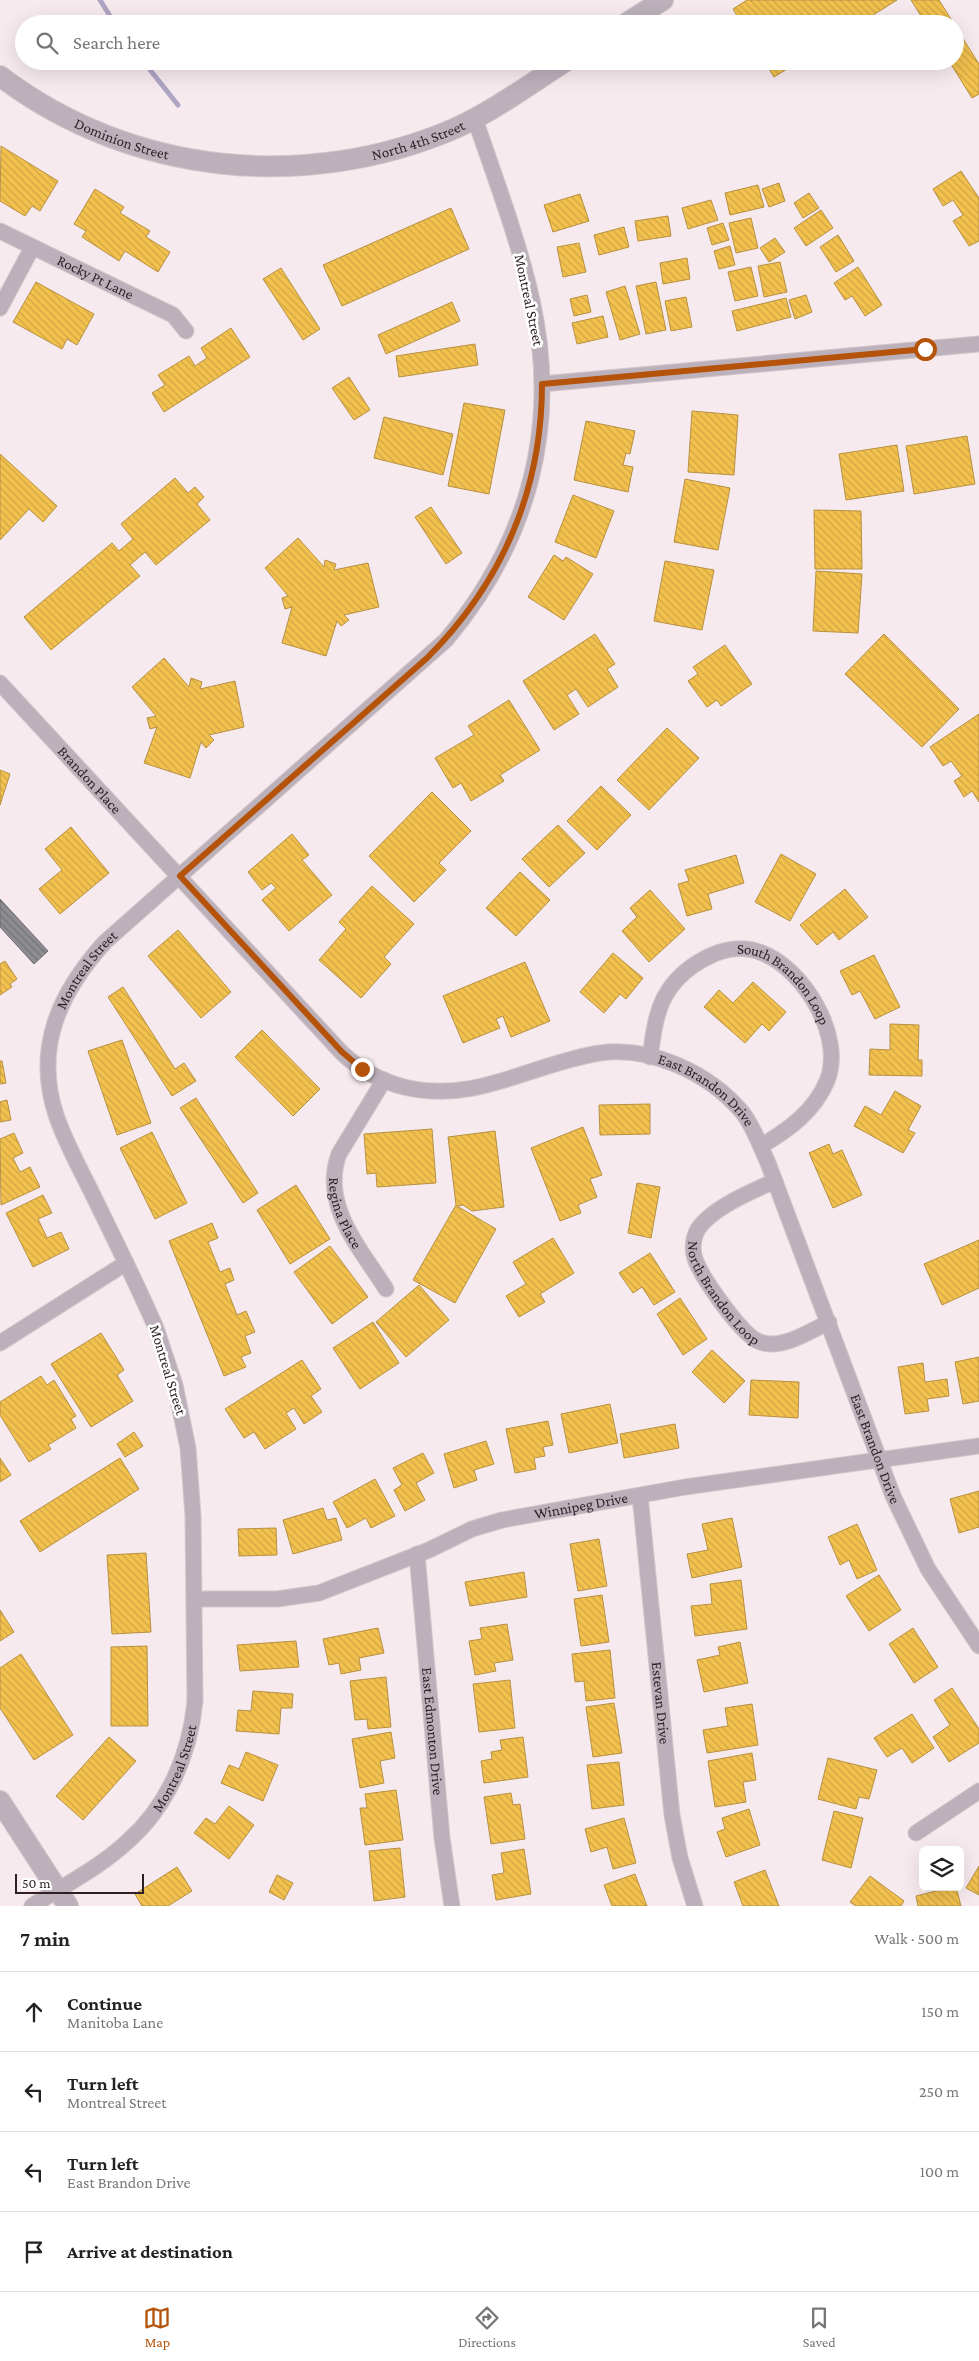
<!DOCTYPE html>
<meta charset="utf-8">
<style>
body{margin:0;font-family:"Crimson Pro",serif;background:#f6f6f6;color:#222}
.controls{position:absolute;right:15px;bottom:15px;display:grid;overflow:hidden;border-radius:8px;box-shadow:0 5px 20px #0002}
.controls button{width:45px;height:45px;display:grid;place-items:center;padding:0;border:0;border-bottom:1px solid #e0e0e0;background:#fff;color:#222;font:25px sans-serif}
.scale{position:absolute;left:15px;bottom:12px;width:129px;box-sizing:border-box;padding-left:5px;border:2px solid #2d1f25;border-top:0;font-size:14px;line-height:18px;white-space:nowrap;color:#2d1f25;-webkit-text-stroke:4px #fff;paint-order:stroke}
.stop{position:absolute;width:15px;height:15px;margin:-11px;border:4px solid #b45309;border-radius:50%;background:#fff}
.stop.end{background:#b45309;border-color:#fff;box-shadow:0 1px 5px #0008}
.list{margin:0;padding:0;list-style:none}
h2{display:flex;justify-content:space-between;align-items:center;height:65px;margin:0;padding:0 20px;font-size:21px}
h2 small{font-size:16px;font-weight:400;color:#767676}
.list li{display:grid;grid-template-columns:32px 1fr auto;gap:15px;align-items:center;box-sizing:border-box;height:80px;padding:0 20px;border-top:1px solid #e0e0e0}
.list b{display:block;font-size:19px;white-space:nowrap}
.list p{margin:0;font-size:16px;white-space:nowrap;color:#767676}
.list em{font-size:16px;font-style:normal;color:#767676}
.icon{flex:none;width:28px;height:28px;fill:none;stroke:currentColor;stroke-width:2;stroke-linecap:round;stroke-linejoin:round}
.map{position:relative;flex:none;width:979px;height:1906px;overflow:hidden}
.search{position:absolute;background:#fff;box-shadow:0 5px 20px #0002;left:15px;right:15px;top:15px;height:55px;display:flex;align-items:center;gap:12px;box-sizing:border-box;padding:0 18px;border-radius:28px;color:#767676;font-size:19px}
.sheet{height:385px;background:#fff}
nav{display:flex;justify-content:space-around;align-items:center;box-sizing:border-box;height:70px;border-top:1px solid #e0e0e0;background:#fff;font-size:14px;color:#767676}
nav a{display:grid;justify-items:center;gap:2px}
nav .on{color:#b45309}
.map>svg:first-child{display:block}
</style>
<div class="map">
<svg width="979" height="1906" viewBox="0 0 979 1906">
<defs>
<pattern id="homes-back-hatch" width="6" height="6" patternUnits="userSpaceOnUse" patternTransform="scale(1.25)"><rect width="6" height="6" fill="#f2c14e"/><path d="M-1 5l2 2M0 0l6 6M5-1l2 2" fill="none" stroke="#d0a544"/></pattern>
<pattern id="industry-back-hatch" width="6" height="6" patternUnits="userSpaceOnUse" patternTransform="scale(1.25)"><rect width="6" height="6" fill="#8d8d92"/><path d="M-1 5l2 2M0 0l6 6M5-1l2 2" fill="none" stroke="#747377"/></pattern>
</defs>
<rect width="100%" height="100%" fill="#f7eaee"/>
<!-- homes -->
<path fill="url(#homes-back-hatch)" stroke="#b79042" d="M747,0H897L859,24H742L733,9Z
M911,0H939L954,24H926Z
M955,26L979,64V94L972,98L949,61H955Z
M764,61H800L774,77Z
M897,61H925L923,68Z
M1,146L58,181L40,211L32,206L25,216L0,201Z
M961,171L979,198V241L969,246L953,221L963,215L953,200L943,206L933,189Z
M779,183L785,201L769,207L762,189Z
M758,185L764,207L730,215L725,193Z
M95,189L124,207L120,213L150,231L146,237L170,252L158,272L125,251L119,261L82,237L86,231L74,224Z
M809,193L819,208L803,218L794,203Z
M580,194L589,221L553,232L544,205Z
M711,200L718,220L688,229L682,208Z
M451,208L469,249L342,306L323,265Z
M821,210L833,228L806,246L794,228Z
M668,216L671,236L638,241L635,221Z
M751,218L758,248L736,253L729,223Z
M723,223L729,240L712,245L707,228Z
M624,227L629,247L599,255L594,235Z
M838,235L854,261L836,272L820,247Z
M775,238L785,252L769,262L760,248Z
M579,243L586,272L563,277L557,247Z
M730,246L735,265L719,269L714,251Z
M687,258L690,279L663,284L660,263Z
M780,262L787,292L764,297L758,266Z
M751,267L758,296L735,301L728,272Z
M858,267L882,305L865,316L852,296L845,300L834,283Z
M281,268L320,329L303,340L263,279Z
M36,282L94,314L77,345L67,339L62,349L13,322Z
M656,282L666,330L646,334L636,286Z
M625,286L640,334L620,340L606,292Z
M587,295L591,312L574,316L570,299Z
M806,295L812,312L795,319L789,300Z
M686,297L692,327L671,331L665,301Z
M786,298L791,317L737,331L732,311Z
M452,302L460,321L386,354L378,335Z
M603,316L608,337L577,344L572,323Z
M231,328L250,357L164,412L152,393L165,385L158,375L189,356L195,366L207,358L201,348Z
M475,344L478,365L399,377L396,356Z
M349,377L370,410L354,420L332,388Z
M464,403L505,410L489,494L448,486Z
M692,411L738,415L734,475L688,472Z
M384,417L453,434L443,475L374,458Z
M586,421L635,431L630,454L626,453L623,465L633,467L628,492L574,480Z
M967,436L975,484L914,494L906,446Z
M897,445L904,491L846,500L839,454Z
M0,454L57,506L43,522L29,509L0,540Z
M175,478L188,493L195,487L204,497L197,504L210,520L156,565L145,552L130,565L140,576L51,650L24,617L112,543L119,551L133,539L121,524Z
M685,479L730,488L718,550L674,542Z
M573,495L614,511L596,558L555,542Z
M431,507L462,553L446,564L415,517Z
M814,510L861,511L862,569H815Z
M298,538L324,567L325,560L336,564L334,570L368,563L379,607L344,615L349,620L341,626L337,621L326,656L282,643L292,607L285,609L282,598L288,596L265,568Z
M554,555L563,561L566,557L593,574L564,620L528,597Z
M665,561L714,570L702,630L654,621Z
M816,571L862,574L858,633L813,631Z
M595,634L615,664L607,669L618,687L588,707L576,689L567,695L579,714L554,730L523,681Z
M884,634L959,709L922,747L845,674Z
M725,645L752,684L721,706L717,700L707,707L688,681L698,674L693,667Z
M164,658L189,687L191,678L202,682L200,689L235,681L244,727L209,735L214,740L206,748L201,742L190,778L144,763L157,727L150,729L147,718L156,716L132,687Z
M509,700L540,750L500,775L504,781L471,801L461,783L453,788L435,758L474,735L468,726Z
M979,714V802L972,791L964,797L954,781L962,776L951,761L943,766L930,747Z
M667,728L699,758L649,810L617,780Z
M0,770L10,774L0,805Z
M601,786L631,815L597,850L567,821Z
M432,792L471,831L439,863L446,870L414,902L369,856Z
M558,825L585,853L549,887L522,859Z
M71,827L109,873L60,914L39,889L62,870L45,849Z
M292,834L309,855L302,860L332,895L289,931L262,900L276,888L271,883L262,890L248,872Z
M781,854L816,874L790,921L755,902Z
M736,855L744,883L708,894L712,909L687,916L678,884L689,881L685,870Z
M520,872L550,900L516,936L486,908Z
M372,886L414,924L384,957L391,964L361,998L319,960L346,929L339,922Z
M845,889L868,917L839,940L833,932L817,945L800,925Z
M650,890L685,929L649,962L622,931L637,917L630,908Z
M178,930L231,992L201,1018L148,956Z
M613,953L643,978L626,999L620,994L604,1013L580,992Z
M874,955L900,1007L875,1019L860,991L852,995L840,971Z
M5,961L17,979L10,984L12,987L0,995V964Z
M525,962L550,1021L511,1037L503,1016L496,1019L500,1028L463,1043L443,996Z
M753,982L786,1012L769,1031L762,1024L745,1043L704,1007L719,990L733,1003Z
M123,987L175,1069L184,1063L196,1081L172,1096L108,997Z
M890,1024L919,1025L918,1060H922V1076L869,1075L870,1049L890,1050Z
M262,1030L320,1089L293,1116L235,1057Z
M122,1040L151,1123L117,1135L88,1051Z
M0,1061H2L6,1083L0,1084Z
M895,1091L921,1106L908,1130L915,1133L903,1153L854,1126L865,1106L881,1115Z
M196,1098L258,1193L243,1203L180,1108Z
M7,1100L11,1120L0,1122V1102Z
M650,1104V1134L600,1135L599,1105Z
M583,1127L602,1175L590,1179L597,1197L578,1205L581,1213L560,1221L531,1148Z
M432,1129L436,1183L377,1187L376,1173L367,1174L364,1134Z
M495,1131L504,1207L472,1211L463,1205L457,1206L496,1229L455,1303L413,1280L456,1205L448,1137Z
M152,1132L187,1203L155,1219L120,1148Z
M14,1133L23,1153L13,1158L20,1172L30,1167L40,1187L1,1205L0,1139Z
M829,1144L833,1154L842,1150L862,1195L833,1208L809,1153Z
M637,1183L660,1187L651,1238L628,1233Z
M296,1185L330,1239L290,1264L257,1210Z
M43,1195L52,1213L38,1219L47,1238L61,1232L69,1249L33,1267L6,1213Z
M212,1223L218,1238L208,1242L220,1272L230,1268L234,1280L225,1284L237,1315L246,1311L255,1332L245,1336L251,1353L241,1357L246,1367L224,1376L169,1241Z
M553,1238L574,1273L540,1294L545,1302L519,1317L506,1296L526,1284L513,1262Z
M979,1240V1288L942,1305L924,1264Z
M330,1246L368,1297L332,1324L294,1272Z
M650,1253L675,1292L654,1305L642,1287L633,1293L619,1273Z
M419,1285L449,1320L406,1357L376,1322Z
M680,1298L707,1339L683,1355L657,1314Z
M373,1322L399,1363L360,1389L333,1348Z
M101,1333L124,1370L117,1375L133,1401L91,1427L51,1364Z
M712,1350L745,1381L724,1403L692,1372Z
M979,1357V1401L963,1404L955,1362Z
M302,1360L321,1389L311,1396L322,1412L304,1424L294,1408L286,1413L296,1429L265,1449L254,1432L244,1438L225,1409Z
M923,1363L925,1382L947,1379L949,1396L927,1399L929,1411L905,1414L898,1367Z
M41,1376L47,1385L54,1380L76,1416L71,1419L76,1428L48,1445L51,1449L29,1462L0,1415V1402Z
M751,1380L799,1382L798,1418L749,1415Z
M610,1404L618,1443L569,1453L561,1414Z
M548,1421L553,1445L543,1447L545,1456L534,1458L536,1469L515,1473L506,1429Z
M675,1424L679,1448L624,1458L620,1434Z
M134,1432L143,1446L125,1457L117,1444Z
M486,1441L494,1464L474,1470L477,1480L454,1488L444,1454Z
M423,1453L434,1473L416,1483L425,1500L405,1511L394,1490L402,1485L393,1468Z
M0,1458L11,1475L0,1482Z
M120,1458L139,1489L40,1552L20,1521Z
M375,1479L395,1516L371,1528L366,1518L347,1528L333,1502Z
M979,1491V1527L959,1533L950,1499Z
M323,1508L327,1520L336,1518L342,1540L293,1554L283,1520Z
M732,1518L742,1567L692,1578L687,1554L708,1550L702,1524Z
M857,1524L877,1570L857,1579L849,1560L840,1565L828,1537Z
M276,1528L277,1555L239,1556L238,1529Z
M599,1539L607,1586L578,1591L570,1544Z
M146,1553L151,1632L112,1634L107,1555Z
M524,1572L527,1597L470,1606L465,1582Z
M879,1575L901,1610L869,1631L846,1596Z
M741,1580L747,1629L695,1636L691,1606L712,1604L710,1584Z
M602,1595L609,1642L581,1646L574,1599Z
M0,1610L14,1632L0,1641Z
M507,1624L513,1660L494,1663L496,1671L475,1675L469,1641L482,1639L480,1628Z
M378,1628L384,1653L359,1658L361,1670L341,1674L339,1663L329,1665L323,1639Z
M913,1628L938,1667L914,1683L889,1644Z
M296,1641L299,1667L240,1671L237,1645Z
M740,1642L748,1683L704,1692L697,1660L720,1655L718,1647Z
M147,1646L148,1726H111V1647Z
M610,1650L615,1698L586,1701L584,1681L575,1682L572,1654Z
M21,1654L73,1735L34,1760L0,1708V1668Z
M386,1677L391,1727L368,1729L367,1719L355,1720L350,1681Z
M510,1680L515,1728L479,1732L473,1684Z
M952,1688L979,1729V1743L949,1762L933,1737L950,1725L934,1700Z
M253,1691L293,1694L292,1708H281L279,1734L236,1731L238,1710L251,1711Z
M614,1703L622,1753L593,1757L586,1707Z
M752,1704L758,1745L707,1753L703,1730L728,1726L725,1708Z
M912,1714L934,1748L912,1763L902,1748L887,1757L874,1738Z
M391,1732L395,1758L380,1761L384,1783L360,1788L352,1739Z
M109,1737L136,1761L83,1820L56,1796Z
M523,1737L528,1777L484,1783L481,1761L492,1759L491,1752L502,1750L500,1740Z
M246,1752L278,1765L263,1801L221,1783L229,1765L239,1769Z
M752,1753L756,1780L743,1782L746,1802L715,1807L708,1761Z
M828,1758L877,1770L869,1799L859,1797L856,1809L818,1799Z
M619,1762L624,1805L592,1809L587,1765Z
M396,1790L403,1840L365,1845L360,1808H367L365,1794Z
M511,1793L513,1805L520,1804L525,1839L491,1844L484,1797Z
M229,1806L254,1825L229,1859L194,1833L206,1818L215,1824Z
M749,1809L760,1845L726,1857L717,1832L725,1829L722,1818Z
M834,1811L863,1818L851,1868L822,1860Z
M624,1818L636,1863L613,1869L607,1847L591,1852L585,1829Z
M400,1848L405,1897L374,1901L369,1851Z
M524,1849L531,1894L496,1900L492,1875L504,1873L501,1853Z
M979,1866V1895L966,1888Z
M177,1867L192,1891L168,1906H142L135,1894Z
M765,1870L779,1906H743L734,1882Z
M635,1874L647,1906H612L604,1885Z
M277,1875L293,1883L284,1900L269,1892Z
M870,1876L904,1901L901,1906H856L850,1902Z
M952,1887H956L961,1906H918L916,1896Z"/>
<!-- industry -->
<path fill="url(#industry-back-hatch)" stroke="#706c71" d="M0,899L48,951L34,964L0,927Z"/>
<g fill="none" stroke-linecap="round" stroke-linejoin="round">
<!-- stream -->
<path stroke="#aea5c4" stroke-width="5" d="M100,0L115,24
M143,61L178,105"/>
<defs>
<g id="minor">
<path id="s1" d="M0,231L173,315L186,331"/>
<path d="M0,308L32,248"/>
<path d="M542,384L979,344"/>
<path id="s2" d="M0,683L342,1053C361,1071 382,1082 408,1088C477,1103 534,1063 600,1053C651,1046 709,1073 742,1112C754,1127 760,1146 768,1163L893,1496L928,1569L979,1646"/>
<path id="s3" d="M650,1057C653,1037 655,1016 664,998C673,981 687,968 704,959C722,949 743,945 762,953C804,969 845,1037 827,1081C814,1112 788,1130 761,1146"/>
<path id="s4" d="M384,1080L339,1154C320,1205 361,1249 386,1289"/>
<path id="s5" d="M775,1181C752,1191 712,1208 698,1229C693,1238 692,1249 695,1259C702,1278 742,1336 760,1342C782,1350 810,1331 829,1322"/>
<path d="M0,1343L126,1263"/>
<path id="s6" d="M640,1496L672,1815L680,1858L695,1906"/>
<path id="s7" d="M417,1554L442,1838L452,1906"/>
<path id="s8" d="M195,1599H277L319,1593L429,1550L472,1529L502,1520L685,1487L979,1446"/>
<path d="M916,1833L979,1791"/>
<path id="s9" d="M32,1906C63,1886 99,1868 127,1842C168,1806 190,1754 195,1701L193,1516L188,1448L175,1385L156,1328C136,1282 113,1236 91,1191C79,1167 66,1143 57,1118C33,1049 59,993 105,942L446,640C529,541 560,426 532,300C518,238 495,178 475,119"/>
</g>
<g id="tertiary">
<path d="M625,24L663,0"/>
<path id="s10" d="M0,76C130,175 306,193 456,128C495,110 530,84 566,61"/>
<path d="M0,1801L68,1906"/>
</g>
</defs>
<!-- minor casing -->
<use href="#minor" stroke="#d2c6cb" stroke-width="17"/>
<!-- tertiary casing -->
<use href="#tertiary" stroke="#d2c6cb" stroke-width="22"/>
<!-- minor -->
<use href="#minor" stroke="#bcb0bb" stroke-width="15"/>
<!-- tertiary -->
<use href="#tertiary" stroke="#bcb0bb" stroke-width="20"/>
</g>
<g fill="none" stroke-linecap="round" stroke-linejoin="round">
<!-- route -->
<path stroke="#b45309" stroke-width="6" d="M362,1069L342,1052L180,876L427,658C502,583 542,490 542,384L925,349"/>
</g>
<g text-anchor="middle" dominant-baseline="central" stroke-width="5" stroke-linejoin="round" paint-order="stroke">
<!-- street labels -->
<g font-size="15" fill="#2d1f25" stroke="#fff">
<text stroke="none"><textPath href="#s10" startOffset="138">Dominion Street</textPath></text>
<text stroke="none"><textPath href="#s10" startOffset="441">North 4th Street</textPath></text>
<text stroke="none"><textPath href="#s1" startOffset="106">Rocky Pt Lane</textPath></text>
<text transform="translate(529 300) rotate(78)">Montreal Street</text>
<text stroke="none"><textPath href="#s2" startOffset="132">Brandon Place</textPath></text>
<text stroke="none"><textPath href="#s9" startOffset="1044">Montreal Street</textPath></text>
<text stroke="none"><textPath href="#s3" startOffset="214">South Brandon Loop</textPath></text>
<text stroke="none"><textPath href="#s2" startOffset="894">East Brandon Drive</textPath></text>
<text stroke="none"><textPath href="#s4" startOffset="148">Regina Place</textPath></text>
<text stroke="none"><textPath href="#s5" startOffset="166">North Brandon Loop</textPath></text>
<text transform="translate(168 1370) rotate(73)">Montreal Street</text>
<text stroke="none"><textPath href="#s2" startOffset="1299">East Brandon Drive</textPath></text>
<text stroke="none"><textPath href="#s8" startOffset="402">Winnipeg Drive</textPath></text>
<text stroke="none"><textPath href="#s6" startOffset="208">Estevan Drive</textPath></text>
<text stroke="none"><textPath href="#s7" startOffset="178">East Edmonton Drive</textPath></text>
<text stroke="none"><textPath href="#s9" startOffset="204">Montreal Street</textPath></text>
</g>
</g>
</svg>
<div class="controls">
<button><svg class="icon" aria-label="layers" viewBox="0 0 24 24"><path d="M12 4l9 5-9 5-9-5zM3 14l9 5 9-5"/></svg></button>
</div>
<div class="scale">50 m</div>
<div class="stop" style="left:925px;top:349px"></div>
<div class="stop end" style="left:362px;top:1069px"></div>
<div class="search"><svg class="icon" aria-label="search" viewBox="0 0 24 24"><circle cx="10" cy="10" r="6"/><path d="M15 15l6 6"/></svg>Search here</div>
</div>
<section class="sheet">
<h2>7 min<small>Walk · 500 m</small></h2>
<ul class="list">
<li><svg class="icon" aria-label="ahead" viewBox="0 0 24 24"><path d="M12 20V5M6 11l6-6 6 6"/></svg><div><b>Continue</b><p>Manitoba Lane</p></div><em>150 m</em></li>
<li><svg class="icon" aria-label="left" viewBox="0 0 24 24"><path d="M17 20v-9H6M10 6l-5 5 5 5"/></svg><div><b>Turn left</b><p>Montreal Street</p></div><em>250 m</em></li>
<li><svg class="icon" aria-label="left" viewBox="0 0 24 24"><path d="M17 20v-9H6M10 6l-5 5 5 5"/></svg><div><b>Turn left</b><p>East Brandon Drive</p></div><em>100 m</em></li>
<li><svg class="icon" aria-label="arrive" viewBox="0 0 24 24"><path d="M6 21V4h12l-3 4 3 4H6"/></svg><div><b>Arrive at destination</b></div></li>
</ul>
</section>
<nav>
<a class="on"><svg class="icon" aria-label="map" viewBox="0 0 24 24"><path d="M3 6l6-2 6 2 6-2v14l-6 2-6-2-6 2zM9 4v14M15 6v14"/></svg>Map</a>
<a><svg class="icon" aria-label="directions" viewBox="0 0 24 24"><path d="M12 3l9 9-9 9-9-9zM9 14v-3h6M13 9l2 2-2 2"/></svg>Directions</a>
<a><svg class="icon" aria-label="saved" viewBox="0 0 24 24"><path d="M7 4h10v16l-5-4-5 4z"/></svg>Saved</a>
</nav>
